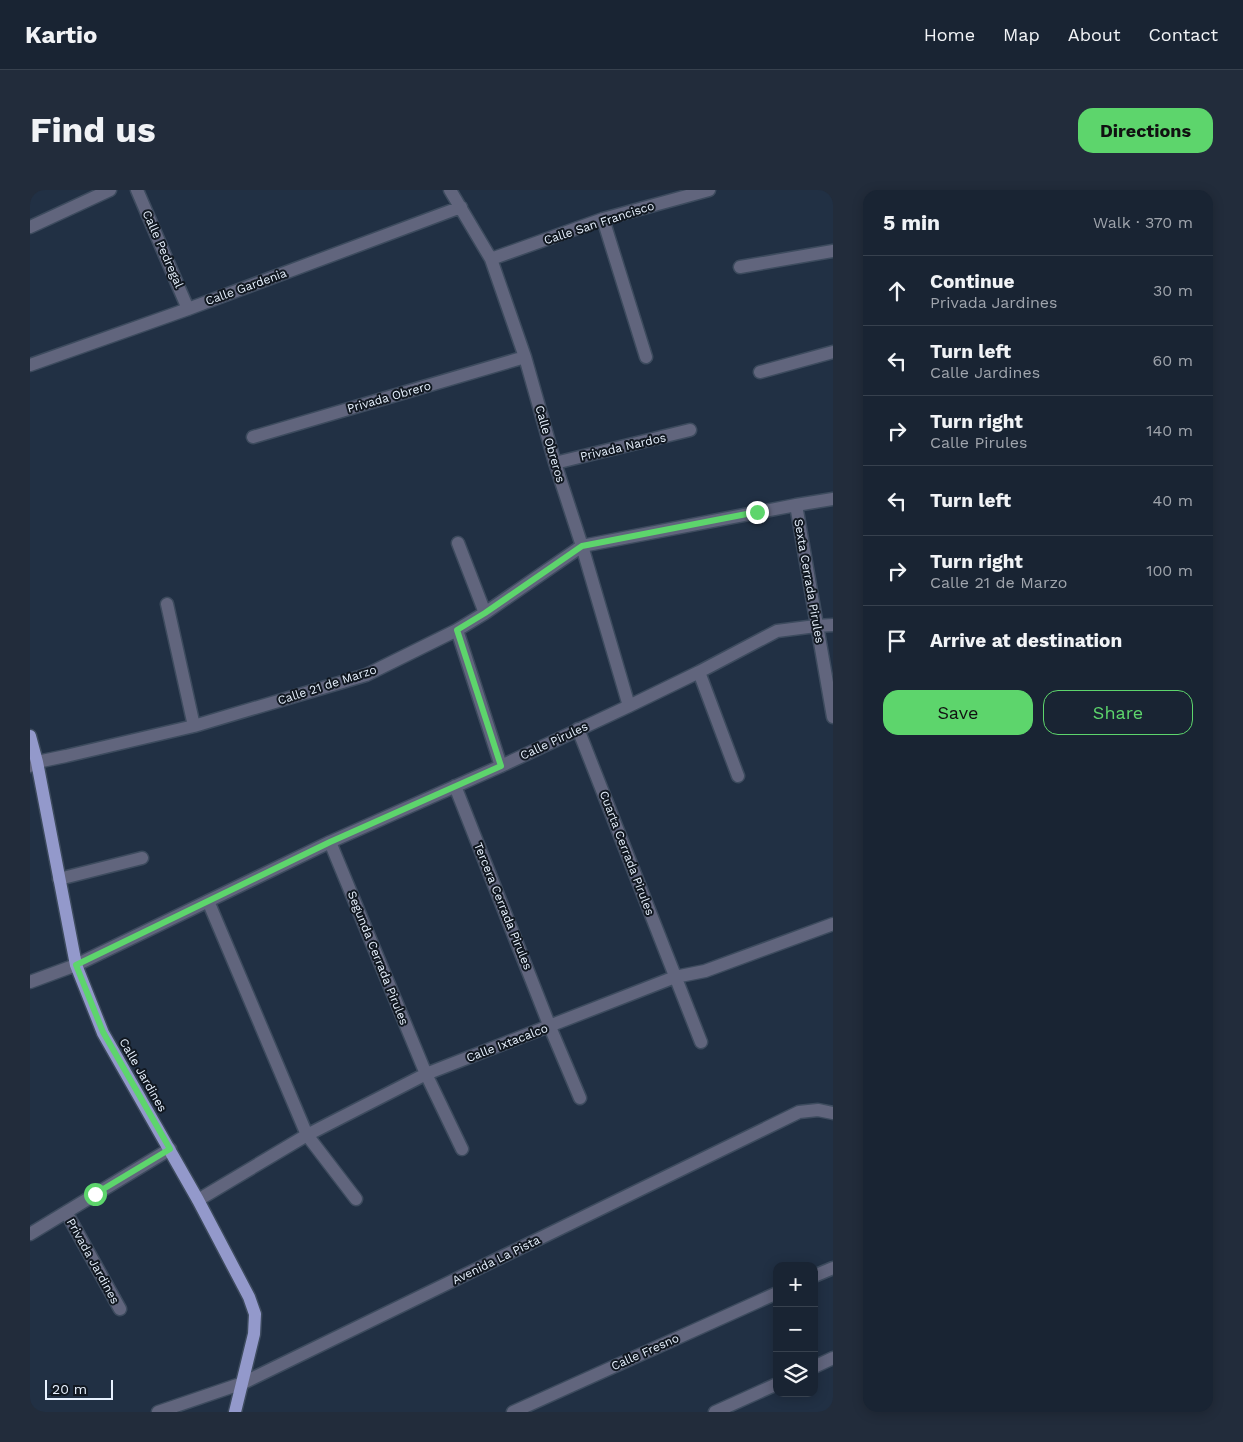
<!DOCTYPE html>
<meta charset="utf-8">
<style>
body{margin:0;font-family:"Work Sans",sans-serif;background:#222c3b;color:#f1f3f6}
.controls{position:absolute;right:15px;bottom:15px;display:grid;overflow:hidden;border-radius:10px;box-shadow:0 2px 12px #0003}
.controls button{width:45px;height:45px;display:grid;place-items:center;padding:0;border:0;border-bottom:1px solid #37414e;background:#192433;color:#f1f3f6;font:25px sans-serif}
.scale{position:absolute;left:15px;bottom:12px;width:68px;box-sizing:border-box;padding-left:5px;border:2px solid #e7f1fe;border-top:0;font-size:14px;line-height:18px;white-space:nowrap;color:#e7f1fe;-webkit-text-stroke:4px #111821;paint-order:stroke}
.stop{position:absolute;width:15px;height:15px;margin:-11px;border:4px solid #5dd56c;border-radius:50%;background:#fff}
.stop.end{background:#5dd56c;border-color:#fff;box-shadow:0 1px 5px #0008}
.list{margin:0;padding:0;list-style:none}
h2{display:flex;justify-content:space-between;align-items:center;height:65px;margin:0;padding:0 20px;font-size:21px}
h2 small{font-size:16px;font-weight:400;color:#9fa4ac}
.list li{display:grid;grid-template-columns:32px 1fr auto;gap:15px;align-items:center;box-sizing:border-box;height:70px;padding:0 20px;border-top:1px solid #37414e}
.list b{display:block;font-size:19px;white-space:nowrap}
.list p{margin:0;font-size:16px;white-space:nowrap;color:#9fa4ac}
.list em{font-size:16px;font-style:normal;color:#9fa4ac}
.actions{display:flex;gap:10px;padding:15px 20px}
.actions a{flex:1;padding:11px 0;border:1px solid #5dd56c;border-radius:15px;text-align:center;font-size:18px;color:#5dd56c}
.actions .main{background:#5dd56c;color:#111}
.icon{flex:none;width:28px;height:28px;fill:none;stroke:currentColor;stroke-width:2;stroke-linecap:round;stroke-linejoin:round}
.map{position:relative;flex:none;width:803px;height:1222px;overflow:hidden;border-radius:15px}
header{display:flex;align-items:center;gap:30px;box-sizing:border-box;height:70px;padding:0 25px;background:#192433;border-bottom:1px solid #37414e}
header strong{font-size:24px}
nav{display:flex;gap:28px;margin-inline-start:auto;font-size:18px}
.intro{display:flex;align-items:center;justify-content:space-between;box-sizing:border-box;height:120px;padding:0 30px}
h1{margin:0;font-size:35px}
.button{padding:12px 22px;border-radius:15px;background:#5dd56c;color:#111;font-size:18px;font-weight:700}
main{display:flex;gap:30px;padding:0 30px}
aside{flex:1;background:#192433;border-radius:15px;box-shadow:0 2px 12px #0003}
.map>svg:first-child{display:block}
</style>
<header>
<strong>Kartio</strong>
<nav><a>Home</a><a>Map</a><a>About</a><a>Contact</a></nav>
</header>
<div class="intro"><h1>Find us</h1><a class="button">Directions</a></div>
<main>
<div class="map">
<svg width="803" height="1222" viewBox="0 0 803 1222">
<rect width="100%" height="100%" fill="#213044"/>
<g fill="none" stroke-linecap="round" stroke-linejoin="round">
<defs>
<path id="minor" d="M107,0L158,119
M420,0L461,69L495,167L525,273L552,356L599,516
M573,29L616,167
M0,37L80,0
M461,69L573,29L679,0
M710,77L803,61
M0,175L158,119L431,17
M730,182L803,162
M223,247L495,167
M525,273L660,240
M766,315L803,527
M428,353L455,423
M137,414L164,536
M427,440L471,576
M669,482L708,586
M548,539L671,852
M0,576L7,572L36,566L164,536L336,485L427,440L455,423L552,356L766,315L803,309
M425,596L520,837L550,908
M300,652L396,884L432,959
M29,689L112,668
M178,711L277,945L326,1009
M0,792L46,775L300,652L471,576L599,516L669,482L747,441L786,436L803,435
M168,1010L277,945L396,884L645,787L675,781L803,734
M36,1022L90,1119
M0,1044L140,959
M784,1086L803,1078
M784,1177L803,1168
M128,1222L213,1193L769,922L788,920L803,923
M483,1222L747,1103
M685,1222L747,1194"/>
<path id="major" d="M0,546L7,572L46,775L73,843L168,1010L219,1107L225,1124L224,1144L205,1222"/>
</defs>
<!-- minor casing -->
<use href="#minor" stroke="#3d4b5e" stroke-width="15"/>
<!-- major casing -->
<use href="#major" stroke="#3d4b5e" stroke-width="15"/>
<!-- minor -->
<use href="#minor" stroke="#61657d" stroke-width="12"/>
<!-- major -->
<use href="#major" stroke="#9399cb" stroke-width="12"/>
</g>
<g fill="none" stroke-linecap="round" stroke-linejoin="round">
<!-- route -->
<path stroke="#5dd56c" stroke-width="6" d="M65,1004L140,959L73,842L46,775L300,652L471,576L427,440L455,423L552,356L727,322"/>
</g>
<g text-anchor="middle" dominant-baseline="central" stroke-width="4" stroke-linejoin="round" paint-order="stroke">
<!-- street labels -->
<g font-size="12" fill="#e7f1fe" stroke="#111821">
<text transform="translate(569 33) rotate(-18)">Calle San Francisco</text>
<text transform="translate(133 59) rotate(66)">Calle Pedregal</text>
<text transform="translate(216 97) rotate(-20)">Calle Gardenia</text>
<text transform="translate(359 207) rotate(-16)">Privada Obrero</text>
<text transform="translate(520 254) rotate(74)">Calle Obreros</text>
<text transform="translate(593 257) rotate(-13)">Privada Nardos</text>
<text transform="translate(779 391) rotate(80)">Sexta Cerrada Pirules</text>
<text transform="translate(297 495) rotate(-18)">Calle 21 de Marzo</text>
<text transform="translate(524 551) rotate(-25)">Calle Pirules</text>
<text transform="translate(597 663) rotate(69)">Cuarta Cerrada Pirules</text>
<text transform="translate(473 716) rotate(68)">Tercera Cerrada Pirules</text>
<text transform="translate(348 768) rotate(68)">Segunda Cerrada Pirules</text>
<text transform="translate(477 853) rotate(-21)">Calle Ixtacalco</text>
<text transform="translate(113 885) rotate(60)">Calle Jardines</text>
<text transform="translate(466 1070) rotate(-26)">Avenida La Pista</text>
<text transform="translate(63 1071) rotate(61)">Privada Jardines</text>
<text transform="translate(615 1162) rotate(-24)">Calle Fresno</text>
</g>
</g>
</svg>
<div class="controls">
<button>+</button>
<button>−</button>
<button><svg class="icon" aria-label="layers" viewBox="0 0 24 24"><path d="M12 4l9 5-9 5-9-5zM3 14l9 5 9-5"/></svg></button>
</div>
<div class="scale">20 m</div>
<div class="stop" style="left:65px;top:1004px"></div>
<div class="stop end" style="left:727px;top:322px"></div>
</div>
<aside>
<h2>5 min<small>Walk · 370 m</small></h2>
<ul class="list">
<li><svg class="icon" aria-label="ahead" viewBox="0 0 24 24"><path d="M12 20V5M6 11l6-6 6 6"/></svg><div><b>Continue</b><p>Privada Jardines</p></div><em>30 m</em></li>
<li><svg class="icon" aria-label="left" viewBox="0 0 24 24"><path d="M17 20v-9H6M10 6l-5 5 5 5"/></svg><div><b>Turn left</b><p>Calle Jardines</p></div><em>60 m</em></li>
<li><svg class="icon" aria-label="right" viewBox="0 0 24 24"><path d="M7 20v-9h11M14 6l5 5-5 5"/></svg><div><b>Turn right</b><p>Calle Pirules</p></div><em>140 m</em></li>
<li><svg class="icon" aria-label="left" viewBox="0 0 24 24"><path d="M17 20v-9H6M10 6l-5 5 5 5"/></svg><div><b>Turn left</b></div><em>40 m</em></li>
<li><svg class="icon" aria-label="right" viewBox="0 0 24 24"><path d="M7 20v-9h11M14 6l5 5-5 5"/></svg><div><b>Turn right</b><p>Calle 21 de Marzo</p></div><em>100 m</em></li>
<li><svg class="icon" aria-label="arrive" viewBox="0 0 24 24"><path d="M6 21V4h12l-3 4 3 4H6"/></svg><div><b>Arrive at destination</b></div></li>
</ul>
<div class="actions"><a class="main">Save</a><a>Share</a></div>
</aside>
</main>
